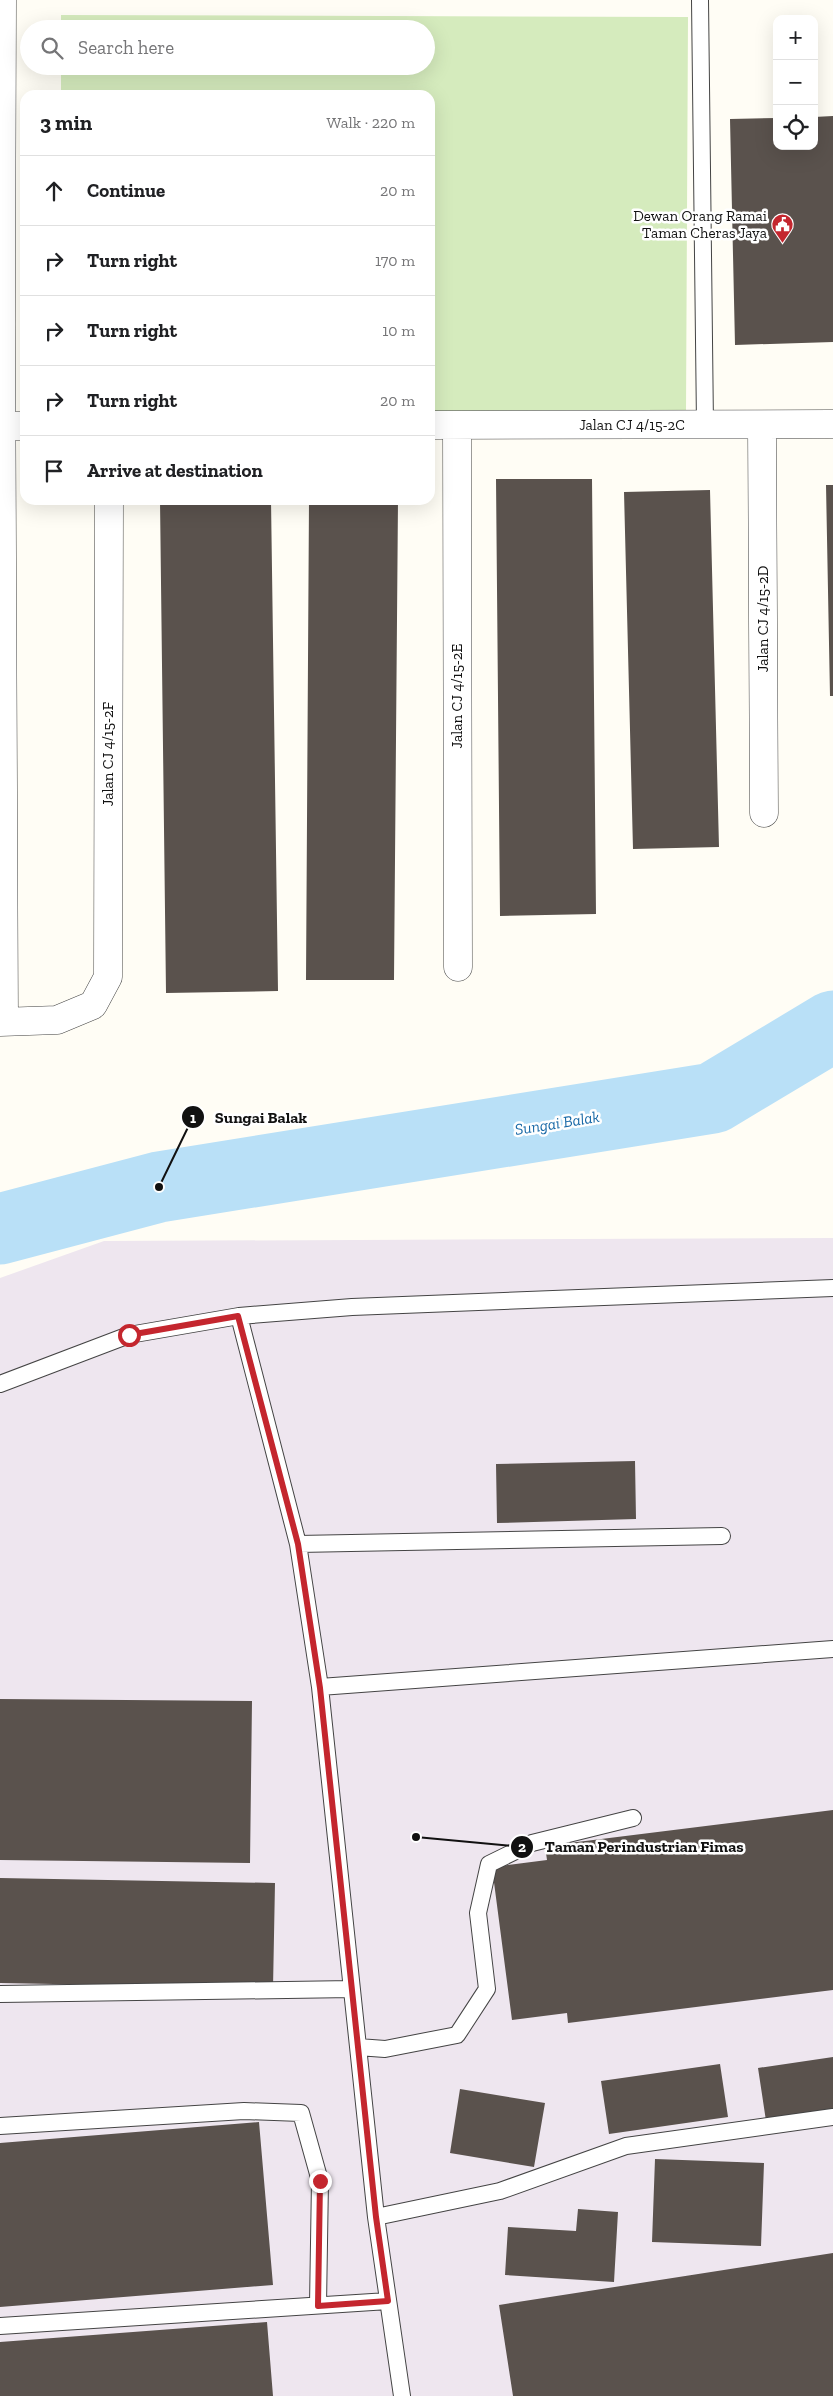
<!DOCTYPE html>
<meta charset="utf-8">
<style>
body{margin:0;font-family:"Zilla Slab",serif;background:#f6f6f6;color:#202124}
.controls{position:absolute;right:15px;top:15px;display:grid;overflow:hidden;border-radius:10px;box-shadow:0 5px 20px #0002}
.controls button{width:45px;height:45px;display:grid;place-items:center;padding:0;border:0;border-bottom:1px solid #e0e0e0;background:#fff;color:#202124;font:25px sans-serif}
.stop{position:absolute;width:15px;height:15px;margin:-11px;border:4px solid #c4262e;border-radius:50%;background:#fff}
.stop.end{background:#c4262e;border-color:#fff;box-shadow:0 1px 5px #0008}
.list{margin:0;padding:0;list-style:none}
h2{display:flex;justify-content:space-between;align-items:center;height:65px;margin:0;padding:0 20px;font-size:21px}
h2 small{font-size:16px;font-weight:400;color:#757577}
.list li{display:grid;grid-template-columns:32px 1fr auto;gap:15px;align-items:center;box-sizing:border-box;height:70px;padding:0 20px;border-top:1px solid #e0e0e0}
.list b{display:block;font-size:19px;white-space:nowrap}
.list em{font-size:16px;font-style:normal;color:#757577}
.icon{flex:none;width:28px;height:28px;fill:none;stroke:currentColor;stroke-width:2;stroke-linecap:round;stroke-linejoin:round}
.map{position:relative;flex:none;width:833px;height:2396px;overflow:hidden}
.search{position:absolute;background:#fff;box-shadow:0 5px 20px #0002;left:20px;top:20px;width:415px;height:55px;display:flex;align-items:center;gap:12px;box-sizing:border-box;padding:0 18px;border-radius:28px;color:#757577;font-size:19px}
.panel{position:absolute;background:#fff;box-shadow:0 5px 20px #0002;left:20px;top:90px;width:415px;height:415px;border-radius:15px}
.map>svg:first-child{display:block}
</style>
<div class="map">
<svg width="833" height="2396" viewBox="0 0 833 2396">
<rect width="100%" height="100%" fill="#fffdf5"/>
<!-- industrial -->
<path fill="#eee6ef" d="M833,1238V2396H0V1278L104,1241Z"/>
<!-- green -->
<path fill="#d5ebbd" d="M61,15L688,17L686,412H430V95H61V66H426V29H61Z"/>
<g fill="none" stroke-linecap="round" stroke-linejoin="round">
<!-- river -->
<path stroke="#b9e0f7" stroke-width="71" d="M0,1229L159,1187L713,1098L833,1026"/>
</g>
<!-- building -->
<path fill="#5a524d" d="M833,116V342L735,345L730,119L777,118V146H814V117Z
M496,479H592L596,914L500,916Z
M826,485H833V696H830Z
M710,490L719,847L633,849L624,492Z
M160,500H271L278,991L166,993Z
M309,500H398L394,980H306Z
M635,1461L636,1519L497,1523L496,1464Z
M0,1699L252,1701L250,1863L0,1860Z
M833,1810V1990L568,2023L567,2013L512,2020L492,1867L547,1860L545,1846Z
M0,1878L275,1883L273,1988L0,1983Z
M833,2057V2124L768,2134L758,2068Z
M720,2064L728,2117L609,2134L601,2081Z
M460,2089L545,2103L534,2167L450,2153Z
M259,2122L273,2285L0,2307V2143Z
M655,2159L764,2163L761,2246L652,2242Z
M578,2209L618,2212L614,2282L505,2275L508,2227L576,2231Z
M833,2253V2396H513L499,2305Z
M267,2322L273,2396H0V2342Z"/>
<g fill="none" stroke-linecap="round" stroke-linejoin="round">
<defs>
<path id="lane" d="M700,0L705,425
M239,1316L298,1544L320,1687L376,2217L402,2396
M0,1384L129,1335L239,1316L352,1307L833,1288
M298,1544L722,1536
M320,1687L833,1649
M0,1994L352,1989
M358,2047L385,2049L457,2035L487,1989L478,1913L489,1864L532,1843L633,1818
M0,2126L244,2111L301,2113L320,2181L318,2305
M376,2217L500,2191L626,2146L833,2117
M0,2326L388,2301"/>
<path id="street" d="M2,0L1,324L4,1022
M430,425L833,424
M457,425L458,967
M762,425L764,813
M2,426H25
M0,1022L57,1020L93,1005L108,977L109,500"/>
</defs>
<!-- lane casing -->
<use href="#lane" stroke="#444" stroke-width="18"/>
<!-- street casing -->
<use href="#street" stroke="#444" stroke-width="29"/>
<!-- lane -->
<use href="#lane" stroke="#fff" stroke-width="16"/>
<!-- street -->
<use href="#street" stroke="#fff" stroke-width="28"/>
</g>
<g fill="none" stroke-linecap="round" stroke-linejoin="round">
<!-- route -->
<path stroke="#c4262e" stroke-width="6" d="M129,1335L238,1316L298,1544L320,1688L376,2217L388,2301L318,2306L320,2181"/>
</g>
<!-- icons -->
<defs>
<symbol id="civic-pin" viewBox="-11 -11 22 30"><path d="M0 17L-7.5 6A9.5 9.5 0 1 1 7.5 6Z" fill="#c4262e" stroke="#fff"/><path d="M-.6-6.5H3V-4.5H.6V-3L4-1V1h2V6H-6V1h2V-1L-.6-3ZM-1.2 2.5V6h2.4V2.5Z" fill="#fff"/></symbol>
</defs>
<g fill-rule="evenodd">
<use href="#civic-pin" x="770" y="212" width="25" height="34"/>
</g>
<g text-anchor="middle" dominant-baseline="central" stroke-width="5" stroke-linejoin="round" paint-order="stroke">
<!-- poi labels -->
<g font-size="15" fill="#111" stroke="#fff" text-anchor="end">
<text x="767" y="216">Dewan Orang Ramai<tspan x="767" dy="17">Taman Cheras Jaya</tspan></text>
</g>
<!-- street labels -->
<g font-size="15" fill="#111" stroke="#fff">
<text x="632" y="425">Jalan CJ 4/15-2C</text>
<text transform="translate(763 619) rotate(-90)">Jalan CJ 4/15-2D</text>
<text transform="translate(457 696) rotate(-90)">Jalan CJ 4/15-2E</text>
<text transform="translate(108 754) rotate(-90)">Jalan CJ 4/15-2F</text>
</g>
<!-- water labels -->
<g font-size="16" font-style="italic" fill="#1768a6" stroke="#fff">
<text transform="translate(557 1123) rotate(-9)">Sungai Balak</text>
</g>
</g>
<!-- callouts -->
<path fill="none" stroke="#111" stroke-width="2" d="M159 1187L193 1117M416 1837L522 1847"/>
<g fill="#111" stroke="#fff" stroke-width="2">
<circle cx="159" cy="1187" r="5"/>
<circle cx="416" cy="1837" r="5"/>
<circle cx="193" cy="1117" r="12"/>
<circle cx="522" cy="1847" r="12"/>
</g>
<g font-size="15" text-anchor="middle" font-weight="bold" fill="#fff">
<text x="193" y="1123">1</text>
<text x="522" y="1852">2</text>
</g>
<g font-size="16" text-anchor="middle" font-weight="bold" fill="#111" stroke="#fff" stroke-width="5" stroke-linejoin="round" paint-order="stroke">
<text x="261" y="1123">Sungai Balak</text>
<text x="644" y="1852">Taman Perindustrian Fimas</text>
</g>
</svg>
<div class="controls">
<button>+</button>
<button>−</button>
<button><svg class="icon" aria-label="locate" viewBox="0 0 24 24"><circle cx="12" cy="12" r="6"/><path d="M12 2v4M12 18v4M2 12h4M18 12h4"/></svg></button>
</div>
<div class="stop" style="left:129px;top:1335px"></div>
<div class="stop end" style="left:320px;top:2181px"></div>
<div class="search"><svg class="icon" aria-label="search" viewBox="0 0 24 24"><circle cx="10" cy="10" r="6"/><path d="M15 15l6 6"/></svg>Search here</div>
<section class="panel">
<h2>3 min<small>Walk · 220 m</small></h2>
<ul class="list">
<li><svg class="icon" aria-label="ahead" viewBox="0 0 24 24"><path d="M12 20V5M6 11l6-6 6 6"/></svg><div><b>Continue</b></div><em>20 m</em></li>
<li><svg class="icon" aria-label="right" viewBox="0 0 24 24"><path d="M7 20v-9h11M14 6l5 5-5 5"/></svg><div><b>Turn right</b></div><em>170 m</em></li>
<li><svg class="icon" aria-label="right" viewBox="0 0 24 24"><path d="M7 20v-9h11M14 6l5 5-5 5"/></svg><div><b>Turn right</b></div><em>10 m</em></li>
<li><svg class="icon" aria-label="right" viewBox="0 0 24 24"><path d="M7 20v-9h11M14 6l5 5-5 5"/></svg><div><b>Turn right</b></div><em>20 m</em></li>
<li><svg class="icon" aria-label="arrive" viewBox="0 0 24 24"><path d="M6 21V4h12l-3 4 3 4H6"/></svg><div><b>Arrive at destination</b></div></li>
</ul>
</section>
</div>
